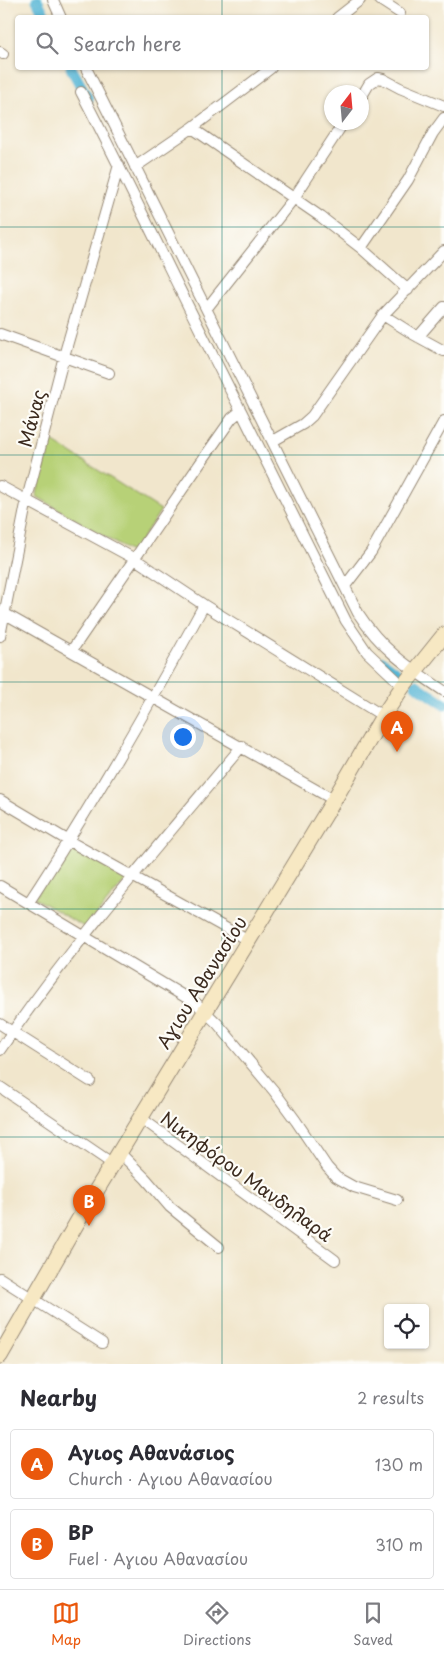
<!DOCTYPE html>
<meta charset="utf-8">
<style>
body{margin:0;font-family:"Playpen Sans",sans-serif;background:#f7f7f7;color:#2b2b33}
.controls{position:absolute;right:15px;bottom:15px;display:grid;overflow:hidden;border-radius:5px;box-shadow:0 1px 4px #0004}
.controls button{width:45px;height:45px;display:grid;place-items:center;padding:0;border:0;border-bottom:1px solid #e1e1e2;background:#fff;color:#2b2b33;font:25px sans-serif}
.compass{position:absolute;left:324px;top:85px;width:45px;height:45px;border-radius:50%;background:#fff;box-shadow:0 1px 4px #0004;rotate:16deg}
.you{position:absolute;left:182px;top:736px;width:18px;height:18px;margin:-12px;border:4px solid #fff;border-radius:50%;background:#1a73e8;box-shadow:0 0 0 8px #1a73e833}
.badge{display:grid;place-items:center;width:32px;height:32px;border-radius:50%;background:#ea580c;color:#fff;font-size:16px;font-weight:700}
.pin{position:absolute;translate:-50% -41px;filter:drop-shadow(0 1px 2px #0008)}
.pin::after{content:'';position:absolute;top:26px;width:18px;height:15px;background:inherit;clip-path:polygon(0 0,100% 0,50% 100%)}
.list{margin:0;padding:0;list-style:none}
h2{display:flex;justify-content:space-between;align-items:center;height:65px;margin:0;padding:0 20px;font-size:21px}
h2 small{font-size:16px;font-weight:400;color:#7c7c81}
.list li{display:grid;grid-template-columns:32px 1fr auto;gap:15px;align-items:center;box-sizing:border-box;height:70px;margin:0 10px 10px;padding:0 10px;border:1px solid #e1e1e2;border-radius:5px}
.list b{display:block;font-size:19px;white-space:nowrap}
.list p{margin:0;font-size:16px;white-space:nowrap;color:#7c7c81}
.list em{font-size:16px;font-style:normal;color:#7c7c81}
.icon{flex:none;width:28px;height:28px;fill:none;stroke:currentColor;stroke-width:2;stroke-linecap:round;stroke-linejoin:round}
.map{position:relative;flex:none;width:444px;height:1364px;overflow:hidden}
.search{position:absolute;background:#fff;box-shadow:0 1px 4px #0004;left:15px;right:15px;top:15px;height:55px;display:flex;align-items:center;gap:12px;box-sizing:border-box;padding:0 18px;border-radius:5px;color:#7c7c81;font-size:19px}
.sheet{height:225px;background:#fff}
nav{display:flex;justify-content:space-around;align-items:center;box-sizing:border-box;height:70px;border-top:1px solid #e1e1e2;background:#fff;font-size:14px;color:#7c7c81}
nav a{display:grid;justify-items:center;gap:2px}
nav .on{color:#ea580c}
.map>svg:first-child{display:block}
</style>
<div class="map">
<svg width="444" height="1364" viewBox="0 0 444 1364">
<rect width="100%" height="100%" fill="#fdfcf7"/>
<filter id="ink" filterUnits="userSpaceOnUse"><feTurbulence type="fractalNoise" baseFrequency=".02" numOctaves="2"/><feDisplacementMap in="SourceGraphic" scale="10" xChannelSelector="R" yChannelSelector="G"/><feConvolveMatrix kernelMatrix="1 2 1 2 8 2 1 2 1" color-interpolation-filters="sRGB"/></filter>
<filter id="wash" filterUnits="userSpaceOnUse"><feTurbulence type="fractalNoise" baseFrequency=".0096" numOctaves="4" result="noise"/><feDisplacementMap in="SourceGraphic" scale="20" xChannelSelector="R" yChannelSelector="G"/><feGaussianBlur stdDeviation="1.12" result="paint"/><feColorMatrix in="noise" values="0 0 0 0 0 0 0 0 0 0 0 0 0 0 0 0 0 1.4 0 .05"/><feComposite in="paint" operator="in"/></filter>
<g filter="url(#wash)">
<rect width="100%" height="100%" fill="#f1e6cc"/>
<!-- green -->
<path fill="#b7d177" stroke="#797e4a" d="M52,441L161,510L132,553L36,496Z
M67,845L127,878L86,928L34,898Z"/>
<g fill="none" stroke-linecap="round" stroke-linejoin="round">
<!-- canal -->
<path stroke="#57b6d5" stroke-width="11" d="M37,0L46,18
M71,68L88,99
M382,661L399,674
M416,685L444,704"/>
</g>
</g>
<g filter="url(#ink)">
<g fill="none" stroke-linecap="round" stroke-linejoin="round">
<defs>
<path id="minor" d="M53,0L61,18
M380,0L400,13
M337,18L360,0
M0,52L3,54
M86,68L358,613C382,650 408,667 444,691
M271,68L192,128L321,217L361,248L408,290
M81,92C136,197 186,305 241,411
M362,96L369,84L378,78L383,79L400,88L444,106
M135,167L192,128
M361,248L408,180L433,133L444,118
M207,308L294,198L344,122
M383,315L413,334L444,351
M0,334L109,373
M418,337L444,307
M273,441L303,424L312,416L383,315L444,251
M0,486L135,559L204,605L383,716
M345,586L371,552L444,421
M0,611L334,800
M0,636L27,499L64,356L119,165
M72,650L199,465L232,418L241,411L346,621L367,652L403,686
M0,800L69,841L249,941
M0,886L197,1004L217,1023L274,1091L296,1121L327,1167L336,1177L354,1187L397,1200
M29,902C92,806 149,706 204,605
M0,1024L90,1081
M0,1050C72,944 159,845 242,746
M0,1087L113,1164
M141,1118L335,1260
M120,1153L146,1179L170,1207L219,1247
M0,1278L102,1343"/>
<path id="secondary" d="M0,1356L82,1214L334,800L383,716L403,686L444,635"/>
</defs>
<!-- minor casing -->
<use href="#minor" stroke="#968875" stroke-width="12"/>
<!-- secondary casing -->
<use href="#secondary" stroke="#968875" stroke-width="17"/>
<!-- minor -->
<use href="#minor" stroke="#fff" stroke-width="10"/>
<!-- secondary -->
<use href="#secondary" stroke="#f7e8c3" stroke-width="15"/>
</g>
</g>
<!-- grid -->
<path fill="none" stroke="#0f766e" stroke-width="1" stroke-opacity="0.55" d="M222,0V18M222,68V1364M0,227H444M0,455H444M0,682H444M0,909H444M0,1137H444"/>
<g text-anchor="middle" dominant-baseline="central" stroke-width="4.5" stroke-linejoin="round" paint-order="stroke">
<!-- street labels -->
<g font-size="18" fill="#3b2a1e" stroke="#fdfcf7">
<text transform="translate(31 418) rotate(-75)">Μάνας</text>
<text transform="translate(201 982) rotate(-58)">Αγιου Αθανασίου</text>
<text transform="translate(247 1176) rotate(36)">Νικηφόρου Μανδηλαρά</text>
</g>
</g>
</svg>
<div class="controls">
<button><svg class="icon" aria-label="locate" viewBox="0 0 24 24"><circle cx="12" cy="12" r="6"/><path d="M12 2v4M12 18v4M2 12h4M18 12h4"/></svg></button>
</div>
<svg class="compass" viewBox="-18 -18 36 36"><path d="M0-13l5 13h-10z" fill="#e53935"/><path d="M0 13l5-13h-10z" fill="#7c7c81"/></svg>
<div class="you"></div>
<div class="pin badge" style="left:397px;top:752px">A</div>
<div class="pin badge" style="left:89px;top:1226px">B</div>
<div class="search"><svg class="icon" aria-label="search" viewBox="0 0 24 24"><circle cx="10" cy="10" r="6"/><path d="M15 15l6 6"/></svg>Search here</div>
</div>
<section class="sheet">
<h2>Nearby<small>2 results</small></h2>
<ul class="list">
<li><span class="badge">A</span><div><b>Αγιος Αθανάσιος</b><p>Church · Αγιου Αθανασίου</p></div><em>130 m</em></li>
<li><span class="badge">B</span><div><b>BP</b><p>Fuel · Αγιου Αθανασίου</p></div><em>310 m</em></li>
</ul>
</section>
<nav>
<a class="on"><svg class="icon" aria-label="map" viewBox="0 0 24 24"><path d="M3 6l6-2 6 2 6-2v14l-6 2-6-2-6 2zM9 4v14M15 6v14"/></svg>Map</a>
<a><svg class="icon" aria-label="directions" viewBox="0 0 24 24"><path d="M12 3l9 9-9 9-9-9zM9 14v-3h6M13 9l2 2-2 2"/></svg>Directions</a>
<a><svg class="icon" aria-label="saved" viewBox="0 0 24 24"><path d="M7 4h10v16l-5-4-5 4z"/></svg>Saved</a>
</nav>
